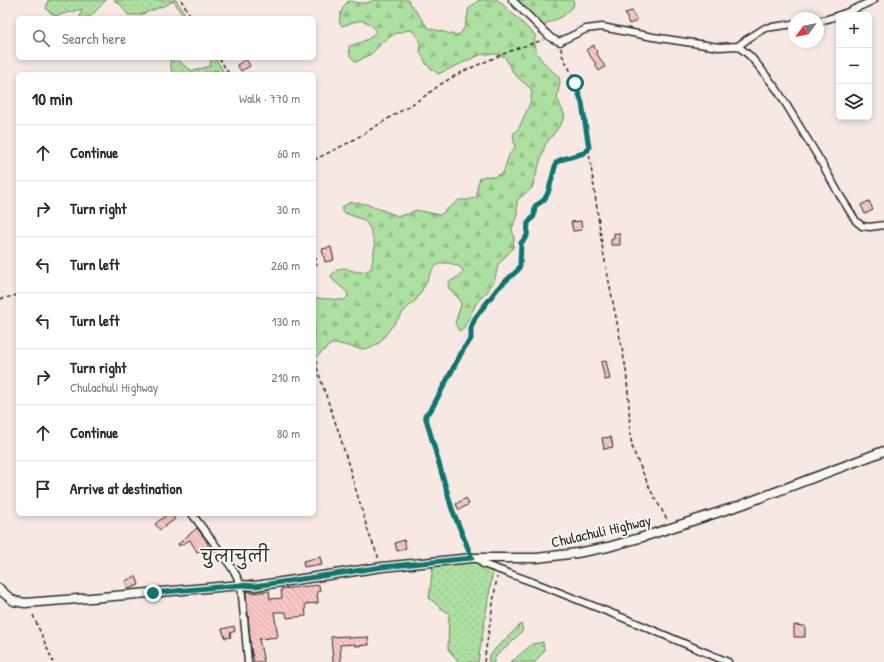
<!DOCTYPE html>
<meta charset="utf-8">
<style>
body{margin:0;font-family:"Patrick Hand","Playpen Sans Deva",sans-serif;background:#f7f7f7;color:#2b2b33}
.controls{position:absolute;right:12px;top:12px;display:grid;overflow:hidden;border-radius:6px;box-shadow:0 2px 6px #0003}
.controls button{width:36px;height:36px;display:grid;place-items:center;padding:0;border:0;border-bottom:1px solid #e1e1e2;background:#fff;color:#2b2b33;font:20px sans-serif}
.compass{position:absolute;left:788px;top:12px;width:36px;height:36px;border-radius:50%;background:#fff;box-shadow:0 2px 6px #0003;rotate:237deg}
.stop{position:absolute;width:12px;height:12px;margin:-9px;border:3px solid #0f766e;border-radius:50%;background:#fff}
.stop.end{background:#0f766e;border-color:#fff;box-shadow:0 1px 4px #0008}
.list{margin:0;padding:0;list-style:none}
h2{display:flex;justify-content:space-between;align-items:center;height:52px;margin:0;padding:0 16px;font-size:17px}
h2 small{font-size:13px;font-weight:400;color:#7c7c81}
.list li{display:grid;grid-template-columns:26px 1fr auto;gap:12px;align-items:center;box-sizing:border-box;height:56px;padding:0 16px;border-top:1px solid #e1e1e2}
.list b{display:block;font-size:15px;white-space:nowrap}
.list p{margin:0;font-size:13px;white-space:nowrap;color:#7c7c81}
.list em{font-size:13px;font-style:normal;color:#7c7c81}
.icon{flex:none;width:22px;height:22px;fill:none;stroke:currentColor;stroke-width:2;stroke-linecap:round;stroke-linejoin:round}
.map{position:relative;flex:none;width:884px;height:662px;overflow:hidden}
.search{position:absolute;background:#fff;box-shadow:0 2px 6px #0003;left:16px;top:16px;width:300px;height:44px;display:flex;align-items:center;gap:10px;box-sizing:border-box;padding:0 14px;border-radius:6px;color:#7c7c81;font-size:15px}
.panel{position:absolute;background:#fff;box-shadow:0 2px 6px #0003;left:16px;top:72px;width:300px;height:444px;border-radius:6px}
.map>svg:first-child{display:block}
</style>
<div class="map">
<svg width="884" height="662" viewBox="0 0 884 662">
<defs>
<pattern id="grass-dots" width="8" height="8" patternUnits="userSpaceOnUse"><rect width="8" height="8" fill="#acdfa0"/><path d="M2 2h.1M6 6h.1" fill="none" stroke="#94c08a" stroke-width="1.8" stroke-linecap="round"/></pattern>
<pattern id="forest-firs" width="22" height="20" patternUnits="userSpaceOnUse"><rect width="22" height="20" fill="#acdfa0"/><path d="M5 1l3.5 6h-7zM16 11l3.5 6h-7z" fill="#94c08a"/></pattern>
<pattern id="building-back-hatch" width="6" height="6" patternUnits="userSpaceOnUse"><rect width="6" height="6" fill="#f8c7c4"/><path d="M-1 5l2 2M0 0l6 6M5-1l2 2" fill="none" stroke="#d5aba9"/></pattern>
</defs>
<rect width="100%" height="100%" fill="#f7e8e4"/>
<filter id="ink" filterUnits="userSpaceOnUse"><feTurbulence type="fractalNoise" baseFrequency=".025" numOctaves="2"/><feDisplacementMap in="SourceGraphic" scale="8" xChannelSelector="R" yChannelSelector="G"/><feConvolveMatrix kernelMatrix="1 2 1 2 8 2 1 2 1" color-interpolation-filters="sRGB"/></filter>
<g filter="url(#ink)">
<!-- grass -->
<path fill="url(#grass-dots)" stroke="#6c8566" d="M48,0H106L90,17L80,18L82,9L55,16L46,9Z
M114,0H176L188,18H184L174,1L166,5L140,15H128L122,6Z
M172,58H178L183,65L193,71L210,66L211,60L210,58H215L225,74H221L217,70L203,74H172L170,60Z
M473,561L493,570L478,662H459L448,649L449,613L442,609L429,598L433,565Z
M521,624L523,630L513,641L495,657L494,662H489L488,658L495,649Z
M543,642L544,651L535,662H510L515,659L532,644Z"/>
<!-- forest -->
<path fill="url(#forest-firs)" stroke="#6c8566" d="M374,0H408L428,28L455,35L460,34L465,27L469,8L479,0H498L536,36C527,51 550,68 559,77L560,82L557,98L565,116L561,124L545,145L532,188L517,200V215L512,229L514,238L513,248L498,265L494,283L492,284L487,292L477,302L463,329L459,331L455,323L461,305L460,300L448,287L449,282L461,275L463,271L460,267L450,263H441L433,268L425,285L416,300L405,310L379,343L371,348L361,349L340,344H331L314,359V298L345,300L348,296L347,292L333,280L331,276C344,261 346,272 361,272C364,272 368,270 371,269L375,245L370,228L364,220L342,212V207L351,202L366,204L398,216L408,214L416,210L440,215L459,200H468L477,197V188L480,178L485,176L494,177L503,173L509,155L515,148L513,134L519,128L530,103L532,93L531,89L514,74L505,57L496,54H482L438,74L427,65L420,52C422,44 417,37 413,31L408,30L394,34L382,43L371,54L356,62L350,56L349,46C358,43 373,40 376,30C363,16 358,21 342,26L339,22C340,15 342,6 349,1C358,3 366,5 374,0Z
M508,0H572L574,2L573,7L562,17L545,24L544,28L540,33Z"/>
<!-- building -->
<path fill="url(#building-back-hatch)" stroke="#2b2b2b" d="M632,11L637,21L629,24L625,13Z
M594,45V47L597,51L596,52L605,67L599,71L595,64H596L586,50Z
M246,59L250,66L241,71L237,65Z
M869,201L873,210L865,214L861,205Z
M581,221L582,230L573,231L571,222Z
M614,233L620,234V245H611V239H614Z
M331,247L334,260L325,262L322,249Z
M606,361L610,379L605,380L601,362Z
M611,437L613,447L604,449L602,438Z
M466,498L469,504L459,510L456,504Z
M168,514H171L175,519L160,530L155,524Z
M197,528L206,540L209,547L197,552L190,540L179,546L178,544Z
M404,540L406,548L397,551L395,543Z
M320,557L322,565L315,566V565L304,567L303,561Z
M136,576L139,585L128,589L125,581Z
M319,585L320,591L317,592L318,603L305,604L306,616L287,618L286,612H274L278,637L259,639L264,662H254L251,649L246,592L251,591V593L269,591L270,599L282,598L281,589Z
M794,625L805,626V637H794Z
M234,626L235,631L230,633L231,637L225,638L222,629Z
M348,636V638L368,637L369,645L355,646V644L340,645L341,662H333L331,637Z"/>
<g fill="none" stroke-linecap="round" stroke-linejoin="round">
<defs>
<path id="street" d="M512,0L551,38L560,42L563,40L586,29L602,27L653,37L719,47L738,46L750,56L761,69L778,91L820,160L839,194L856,221L862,226L870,227L884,225
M818,21C837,18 857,8 874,0
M738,46L749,38L765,28L794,24
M192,514L223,555L234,571L241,585L248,662
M478,558L483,564L538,584L636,623L728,662"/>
<path id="secondary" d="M0,589L1,591L14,601L25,603L91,598L241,585L255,586L382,567L472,558H537L577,553L608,547L643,537L741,505L884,451"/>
</defs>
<!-- street casing -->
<use href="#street" stroke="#2b2b2b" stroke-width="9"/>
<!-- secondary casing -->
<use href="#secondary" stroke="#2b2b2b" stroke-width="11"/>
<!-- path -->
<path stroke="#2b2b2b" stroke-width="1.5" stroke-dasharray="4 3" stroke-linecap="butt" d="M181,0L192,18
M561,48L562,55L571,72L582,103L603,251L626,369L629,405L630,434L633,450L651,491L668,521
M219,58L229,74
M314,160L350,142L422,98L441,84L451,78L466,70L515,49L543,40
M314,250L317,265
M0,299L18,295
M314,347L318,372L339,433L369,534L379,559
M469,550L451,509L425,415L431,410L463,348L471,339V328L475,318L498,288L518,270L520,265L521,243L527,236V223L534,216L535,206L544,200L548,193L556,163L560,160L584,153L588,149
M33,615L53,662
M484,662L497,577"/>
<!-- street -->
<use href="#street" stroke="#f6f6f2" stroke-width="6"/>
<!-- secondary -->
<use href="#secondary" stroke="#f6f6f2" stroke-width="8"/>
</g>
</g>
<g fill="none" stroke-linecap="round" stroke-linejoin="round" filter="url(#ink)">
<!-- route -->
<path stroke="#0f766e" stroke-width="5" d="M153,593L241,585L255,586L382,567L472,558L452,509L425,415L431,410L464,348L471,339V328L475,318L498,288L518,270L520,265L521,243L527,236L528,223L534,216L535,206L544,200L548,193L556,163L560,160L584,153L589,148L582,103L575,83"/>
</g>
<g text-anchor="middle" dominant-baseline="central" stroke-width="4" stroke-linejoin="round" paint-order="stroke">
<!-- street labels -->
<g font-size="15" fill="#2b2b2b" stroke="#f6f6f2">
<text transform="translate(601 531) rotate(-13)">Chulachuli Highway</text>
</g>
<!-- quarter labels -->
<g font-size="17" fill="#2b2b2b" stroke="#f6f6f2">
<text x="235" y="555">चुलाचुली</text>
</g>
</g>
</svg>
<div class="controls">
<button>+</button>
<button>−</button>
<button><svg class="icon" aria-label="layers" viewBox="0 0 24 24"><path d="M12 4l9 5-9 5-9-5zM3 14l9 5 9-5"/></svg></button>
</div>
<svg class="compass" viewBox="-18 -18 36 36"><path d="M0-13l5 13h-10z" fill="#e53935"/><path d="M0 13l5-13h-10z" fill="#7c7c81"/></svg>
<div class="stop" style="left:575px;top:83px"></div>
<div class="stop end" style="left:153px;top:593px"></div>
<div class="search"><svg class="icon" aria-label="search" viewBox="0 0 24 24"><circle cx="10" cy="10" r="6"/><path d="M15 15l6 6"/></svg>Search here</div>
<section class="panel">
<h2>10 min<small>Walk · 770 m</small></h2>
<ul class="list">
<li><svg class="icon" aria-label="ahead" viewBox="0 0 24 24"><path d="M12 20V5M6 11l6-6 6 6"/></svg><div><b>Continue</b></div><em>60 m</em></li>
<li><svg class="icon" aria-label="right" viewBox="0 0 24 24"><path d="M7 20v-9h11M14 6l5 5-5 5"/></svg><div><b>Turn right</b></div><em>30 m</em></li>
<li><svg class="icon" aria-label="left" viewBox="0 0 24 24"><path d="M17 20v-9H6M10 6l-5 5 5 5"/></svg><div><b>Turn left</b></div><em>260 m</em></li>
<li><svg class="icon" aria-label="left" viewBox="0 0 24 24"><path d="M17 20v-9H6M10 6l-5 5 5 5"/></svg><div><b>Turn left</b></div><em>130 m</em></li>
<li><svg class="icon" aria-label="right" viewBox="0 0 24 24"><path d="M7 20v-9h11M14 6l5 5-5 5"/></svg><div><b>Turn right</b><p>Chulachuli Highway</p></div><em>210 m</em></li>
<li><svg class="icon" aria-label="ahead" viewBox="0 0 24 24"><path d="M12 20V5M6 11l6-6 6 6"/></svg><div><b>Continue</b></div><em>80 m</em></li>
<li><svg class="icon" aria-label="arrive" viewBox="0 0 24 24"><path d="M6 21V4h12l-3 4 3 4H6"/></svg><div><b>Arrive at destination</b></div></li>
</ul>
</section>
</div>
